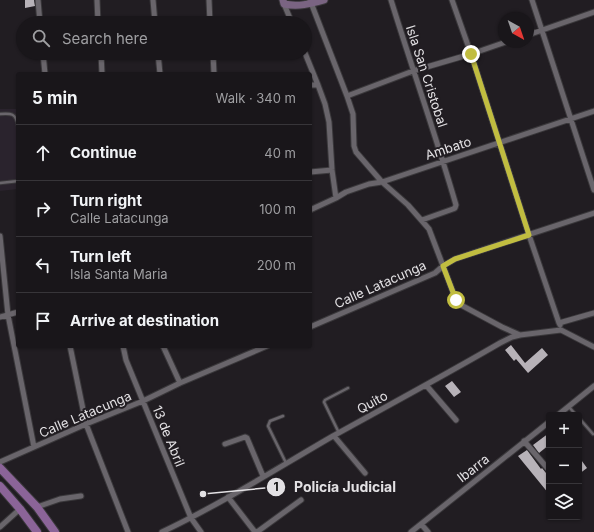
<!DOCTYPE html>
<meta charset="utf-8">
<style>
body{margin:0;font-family:Inter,sans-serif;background:#221f23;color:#f1f3f6}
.controls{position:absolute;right:12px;bottom:12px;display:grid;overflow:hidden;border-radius:4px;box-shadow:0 1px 3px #0004}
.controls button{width:36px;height:36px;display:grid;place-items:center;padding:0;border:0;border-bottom:1px solid #373539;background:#19161a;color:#f1f3f6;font:20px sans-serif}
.compass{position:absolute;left:498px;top:12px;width:36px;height:36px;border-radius:50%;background:#19161a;box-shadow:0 1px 3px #0004;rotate:140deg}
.stop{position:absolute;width:12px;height:12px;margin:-9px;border:3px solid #c1bd40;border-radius:50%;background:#fff}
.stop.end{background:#c1bd40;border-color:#fff;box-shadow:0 1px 4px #0008}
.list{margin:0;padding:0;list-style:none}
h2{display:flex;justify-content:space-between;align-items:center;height:52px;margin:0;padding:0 16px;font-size:17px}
h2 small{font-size:13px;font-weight:400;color:#9f9fa2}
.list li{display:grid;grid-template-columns:26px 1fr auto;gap:12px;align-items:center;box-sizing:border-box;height:56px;padding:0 16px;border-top:1px solid #373539}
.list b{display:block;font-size:15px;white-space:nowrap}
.list p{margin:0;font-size:13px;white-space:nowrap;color:#9f9fa2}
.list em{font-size:13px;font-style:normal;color:#9f9fa2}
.icon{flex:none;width:22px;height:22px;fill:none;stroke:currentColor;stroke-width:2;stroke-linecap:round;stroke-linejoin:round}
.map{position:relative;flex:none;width:594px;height:532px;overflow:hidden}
.search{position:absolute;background:#19161a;box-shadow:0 1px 3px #0004;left:16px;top:16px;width:296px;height:44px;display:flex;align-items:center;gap:10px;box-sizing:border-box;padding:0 14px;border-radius:22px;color:#9f9fa2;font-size:15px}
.panel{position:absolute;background:#19161a;box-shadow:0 1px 3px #0004;left:16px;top:72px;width:296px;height:276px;border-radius:4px}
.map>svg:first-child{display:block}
</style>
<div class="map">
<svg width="594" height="532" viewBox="0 0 594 532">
<rect width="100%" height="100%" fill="#211d22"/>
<!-- built -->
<path fill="#2a232d" d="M0,109H18V189L0,191Z"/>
<!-- building -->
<path fill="#b7b2b8" d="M25,0H34L35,6L25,8Z
M511,345L525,363L542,348L548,355L528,373L516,359L514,361L505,350Z
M452,381L461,392L454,397L445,386Z
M549,433V445L539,453L533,445Z
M527,450L541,469L542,468L546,473L549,474V494L518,456Z
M579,457L587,468L579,474Z"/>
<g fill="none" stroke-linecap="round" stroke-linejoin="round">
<defs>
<path id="lane" d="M0,114C11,113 16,113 18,126
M0,183L18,181
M569,407L576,415
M283,416L270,421L268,426L286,463
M579,418L593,434
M339,433L324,402L325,400L348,388"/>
<path id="street" d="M38,0L40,23
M97,0L98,23
M153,0L155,23
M209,0L210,23
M310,0L347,96L353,114L354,146L356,152L382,182L408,205L429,229L456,300L461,305L502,327L520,335
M391,0C412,68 436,136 456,205L455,208L453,209L422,220
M452,0L471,54L529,235L559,323
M532,0L594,190
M284,4L292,23
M528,35L594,12
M43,53L45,74
M101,53L102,74
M158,53L160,74
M213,53L214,74
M305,53L318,85L325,104L329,122L332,170L336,198
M310,85H318
M347,96L413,71L471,54L506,42
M310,172L332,170
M310,210L336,198L346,192L369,184L382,182L594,111
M0,236L8,315L34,447
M0,317L18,312
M560,325L559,323L594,313
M310,327L435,273L443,266L455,259L594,213
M561,330L594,347
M70,346L86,424L128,532
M123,346L126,360L191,518L201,532
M163,346L180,383
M426,385L456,420
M558,415L594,386
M334,436L365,473
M524,441L549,470
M225,444L245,437L247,438L263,476
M0,462L86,424L143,401L180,383L267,346
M228,497L255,532
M37,507L60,499L81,496
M421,524L428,532
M0,527L20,509
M162,532C221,504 276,469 333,436C389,405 445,375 500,343L512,337L520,335L561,330
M257,532L301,500
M411,532L549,422"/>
<path id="secondary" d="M283,0L284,4C298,7 310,4 324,0"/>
<path id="primary" d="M0,468L37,507L55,532
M0,486L20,509L37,532"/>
</defs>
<!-- lane casing -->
<use href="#lane" stroke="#3a383b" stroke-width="4.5"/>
<!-- street casing -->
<use href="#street" stroke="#3a383b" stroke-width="7"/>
<!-- secondary casing -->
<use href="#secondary" stroke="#3a383b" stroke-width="9"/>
<!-- primary casing -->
<use href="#primary" stroke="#3a383b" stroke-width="10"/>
<!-- lane -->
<use href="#lane" stroke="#69656b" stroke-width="2.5"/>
<!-- street -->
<use href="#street" stroke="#69656b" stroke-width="5"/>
<!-- secondary -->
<use href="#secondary" stroke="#7a6482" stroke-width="7"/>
<!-- primary -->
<use href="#primary" stroke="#8b6498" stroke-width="8"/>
</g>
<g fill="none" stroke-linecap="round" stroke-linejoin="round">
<!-- route -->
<path stroke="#c1bd40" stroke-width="5" d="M456,300L443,266L455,259L529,235L471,54"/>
</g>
<g text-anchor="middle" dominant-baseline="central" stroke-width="4" stroke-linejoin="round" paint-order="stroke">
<!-- street labels -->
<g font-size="13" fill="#e3e1e4" stroke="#211d22">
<text transform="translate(427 76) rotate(72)">Isla San Cristobal</text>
<text transform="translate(448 148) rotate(-18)">Ambato</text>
<text transform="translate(380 284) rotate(-24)">Calle Latacunga</text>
<text transform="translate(372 402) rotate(-29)">Quito</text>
<text transform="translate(85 414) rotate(-23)">Calle Latacunga</text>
<text transform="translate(169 436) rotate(68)">13 de Abril</text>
<text transform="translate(473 468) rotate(-38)">Ibarra</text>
</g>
</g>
<!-- callouts -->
<path fill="none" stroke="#e3e1e4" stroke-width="1.5" d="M203 494L276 487"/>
<g fill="#e3e1e4" stroke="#211d22" stroke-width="1.5">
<circle cx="203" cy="494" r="4"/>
<circle cx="276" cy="487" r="10"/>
</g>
<g font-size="12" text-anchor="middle" font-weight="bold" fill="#111">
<text x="276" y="491">1</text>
</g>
<g font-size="14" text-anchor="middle" font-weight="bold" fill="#e3e1e4" stroke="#211d22" stroke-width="4" stroke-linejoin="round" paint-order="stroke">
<text x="345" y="492">Policía Judicial</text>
</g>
</svg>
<div class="controls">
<button>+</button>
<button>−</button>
<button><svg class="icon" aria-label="layers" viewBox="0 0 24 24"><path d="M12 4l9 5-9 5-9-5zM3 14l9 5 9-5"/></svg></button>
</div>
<svg class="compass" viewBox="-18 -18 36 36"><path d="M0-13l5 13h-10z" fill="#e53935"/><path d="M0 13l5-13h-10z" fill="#9f9fa2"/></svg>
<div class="stop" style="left:456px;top:300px"></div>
<div class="stop end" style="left:471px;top:54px"></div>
<div class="search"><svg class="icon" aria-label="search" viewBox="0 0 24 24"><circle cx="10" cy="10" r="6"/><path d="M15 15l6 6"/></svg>Search here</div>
<section class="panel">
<h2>5 min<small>Walk · 340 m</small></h2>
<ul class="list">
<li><svg class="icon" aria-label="ahead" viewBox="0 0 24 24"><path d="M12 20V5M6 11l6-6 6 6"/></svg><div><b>Continue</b></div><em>40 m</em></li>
<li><svg class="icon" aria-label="right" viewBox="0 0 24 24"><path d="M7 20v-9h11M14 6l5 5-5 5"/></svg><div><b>Turn right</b><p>Calle Latacunga</p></div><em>100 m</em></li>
<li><svg class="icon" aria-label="left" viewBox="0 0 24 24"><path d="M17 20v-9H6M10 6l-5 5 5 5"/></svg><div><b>Turn left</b><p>Isla Santa Maria</p></div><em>200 m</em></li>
<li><svg class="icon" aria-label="arrive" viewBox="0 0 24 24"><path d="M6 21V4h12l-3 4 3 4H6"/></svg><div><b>Arrive at destination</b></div></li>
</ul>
</section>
</div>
